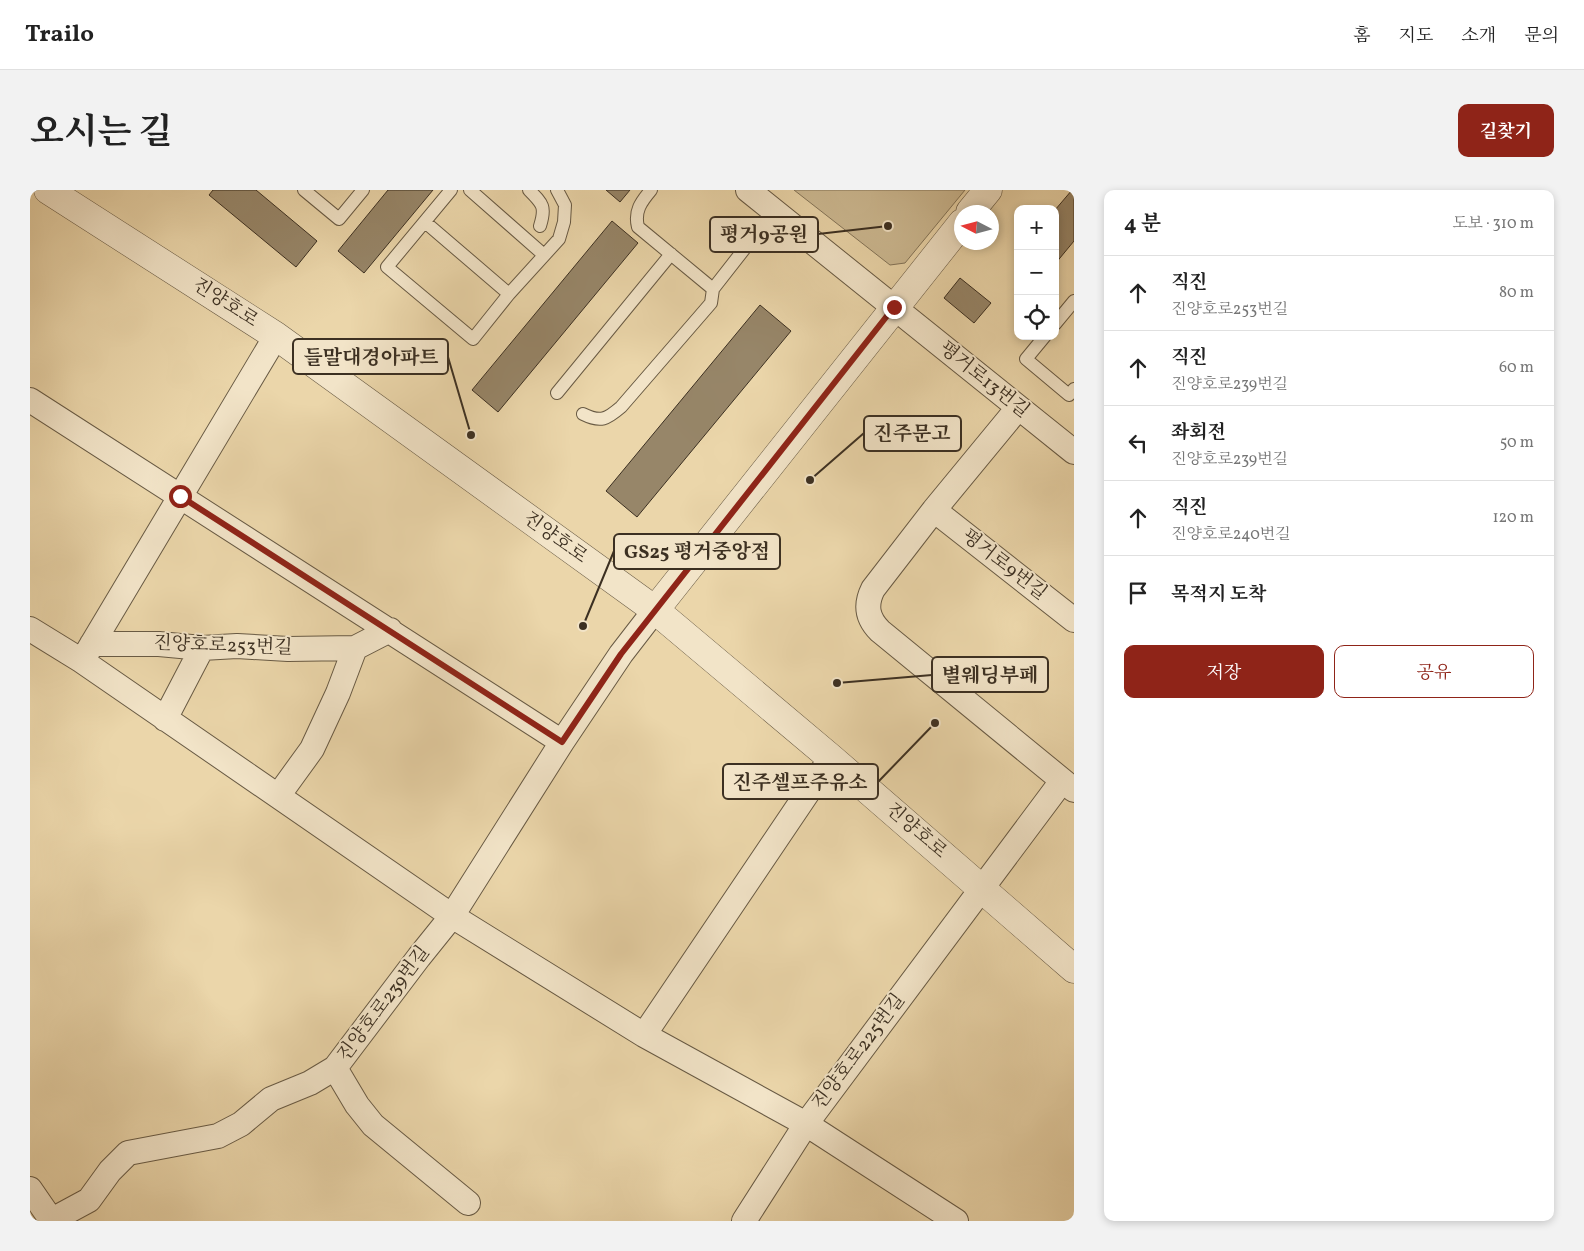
<!DOCTYPE html>
<html lang="ko">
<meta charset="utf-8">
<style>
body{margin:0;font-family:Vollkorn,"Noto Serif KR",serif;background:#f2f2f2;color:#222}
.controls{position:absolute;right:15px;top:15px;display:grid;overflow:hidden;border-radius:10px;box-shadow:0 2px 8px #0003}
.controls button{width:45px;height:45px;display:grid;place-items:center;padding:0;border:0;border-bottom:1px solid #e0e0e0;background:#fff;color:#222;font:25px sans-serif}
.compass{position:absolute;left:924px;top:15px;width:45px;height:45px;border-radius:50%;background:#fff;box-shadow:0 2px 8px #0003;rotate:276deg}
.stop{position:absolute;width:15px;height:15px;margin:-11px;border:4px solid #8f2418;border-radius:50%;background:#fff}
.stop.end{background:#8f2418;border-color:#fff;box-shadow:0 1px 5px #0008}
.list{margin:0;padding:0;list-style:none}
h2{display:flex;justify-content:space-between;align-items:center;height:65px;margin:0;padding:0 20px;font-size:21px}
h2 small{font-size:16px;font-weight:400;color:#767676}
.list li{display:grid;grid-template-columns:32px 1fr auto;gap:15px;align-items:center;box-sizing:border-box;height:75px;padding:0 20px;border-top:1px solid #e0e0e0}
.list b{display:block;font-size:19px;white-space:nowrap}
.list p{margin:0;font-size:16px;white-space:nowrap;color:#767676}
.list em{font-size:16px;font-style:normal;color:#767676}
.actions{display:flex;gap:10px;padding:15px 20px}
.actions a{flex:1;padding:11px 0;border:1px solid #8f2418;border-radius:10px;text-align:center;font-size:18px;color:#8f2418}
.actions .main{background:#8f2418;color:#fff}
.icon{flex:none;width:28px;height:28px;fill:none;stroke:currentColor;stroke-width:2;stroke-linecap:round;stroke-linejoin:round}
.map{position:relative;flex:none;width:1044px;height:1031px;overflow:hidden;border-radius:10px}
header{display:flex;align-items:center;gap:30px;box-sizing:border-box;height:70px;padding:0 25px;background:#fff;border-bottom:1px solid #e0e0e0}
header strong{font-size:24px}
nav{display:flex;gap:28px;margin-inline-start:auto;font-size:18px}
.intro{display:flex;align-items:center;justify-content:space-between;box-sizing:border-box;height:120px;padding:0 30px}
h1{margin:0;font-size:35px}
.button{padding:12px 22px;border-radius:10px;background:#8f2418;color:#fff;font-size:18px;font-weight:700}
main{display:flex;gap:30px;padding:0 30px}
aside{flex:1;background:#fff;border-radius:10px;box-shadow:0 2px 8px #0003}
.map>svg:first-child{display:block}
</style>
<header>
<strong>Trailo</strong>
<nav><a>홈</a><a>지도</a><a>소개</a><a>문의</a></nav>
</header>
<div class="intro"><h1>오시는 길</h1><a class="button">길찾기</a></div>
<main>
<div class="map">
<svg width="1044" height="1031" viewBox="0 0 1044 1031">
<rect width="100%" height="100%" fill="#ebd6aa"/>
<filter id="stains"><feTurbulence type="fractalNoise" baseFrequency=".004" numOctaves="4"/><feColorMatrix values="0 0 0 0 .2 0 0 0 0 .09 0 0 0 0 .02 0 0 0 .5 -.17"/></filter>
<radialGradient id="worn" r=".72"><stop offset=".6" stop-color="#630" stop-opacity="0"/><stop offset="1" stop-color="#630" stop-opacity=".3"/></radialGradient>
<!-- green -->
<path fill="#cdba93" stroke="#84755a" d="M764,0H935L875,73L860,75Z"/>
<!-- building -->
<path fill="#978669" stroke="#3c3022" d="M183,0H226L287,51L266,77L179,5Z
M358,0H403L334,83L308,61Z
M576,0H600L590,12Z
M1042,0H1044V51L1025,74V20Z
M582,31L608,53L468,222L442,200Z
M930,88L961,113L944,133L914,108Z
M730,115L761,141L607,327L576,301Z"/>
<g fill="none" stroke-linecap="round" stroke-linejoin="round">
<defs>
<path id="service" d="M274,0L309,29L333,0
M421,0L357,77L443,149L479,104L529,49L534,32L535,15L527,0
M440,0L514,65
M499,0C513,14 516,17 510,36
M621,0C611,12 604,21 608,37L683,99
M395,32L479,104
M1025,134L1044,111
M1015,146L996,169L1039,205L1044,199
M527,203L641,64
M553,224C571,233 577,229 591,217L681,113L683,99L744,21"/>
<path id="minor" d="M718,0L1044,262
M0,210L532,552
M988,218L904,320L843,399C835,415 837,428 850,441L1044,600
M904,320L1044,430
M0,439L52,471L422,726L614,845L776,934L926,1031
M62,454H129L172,458L207,456L258,459L325,458
M52,471L246,146
M135,529L172,458
M248,606L282,559L308,503L325,458L360,440
M614,845L801,568
M305,878L327,915L343,935L438,1013
M0,999L22,1031
M22,1030L59,1010L80,981L98,963L188,946L211,934L241,909L280,893L305,878L389,767L422,726L532,552L591,464L625,420
M714,1031L776,934L1032,591"/>
<path id="tertiary" d="M18,0L246,146L625,420L801,568L1044,779
M940,22L958,0
M625,420L932,33"/>
</defs>
<!-- service casing -->
<use href="#service" stroke="#685a44" stroke-width="14"/>
<!-- minor casing -->
<use href="#minor" stroke="#685a44" stroke-width="26"/>
<!-- tertiary casing -->
<use href="#tertiary" stroke="#685a44" stroke-width="29"/>
<!-- service -->
<use href="#service" stroke="#f2e4c8" stroke-width="12"/>
<!-- minor -->
<use href="#minor" stroke="#f2e4c8" stroke-width="24"/>
<!-- tertiary -->
<use href="#tertiary" stroke="#f2e4c8" stroke-width="28"/>
</g>
<g fill="none" stroke-linecap="round" stroke-linejoin="round">
<!-- route -->
<path stroke="#8f2418" stroke-width="6" d="M150,306L532,552L591,464L864,117"/>
</g>
<g text-anchor="middle" dominant-baseline="central" stroke-width="4" stroke-linejoin="round" paint-order="stroke">
<!-- street labels -->
<g font-size="19" fill="#3c3022" stroke="#f2e4c8">
<text transform="translate(195 113) rotate(33)">진양호로</text>
<text transform="translate(954 190) rotate(39)">평거로13번길</text>
<text transform="translate(525 348) rotate(36)">진양호로</text>
<text transform="translate(974 375) rotate(38)">평거로9번길</text>
<text transform="translate(193 456) rotate(2)">진양호로253번길</text>
<text transform="translate(886 641) rotate(41)">진양호로</text>
<text transform="translate(354 814) rotate(-53)">진양호로239번길</text>
<text transform="translate(829 862) rotate(-53)">진양호로225번길</text>
</g>
</g>
<!-- callouts -->
<path fill="none" stroke="#3c3022" stroke-width="2" d="M858 36L788 44M441 245L418 167M780 290L834 243M553 436L584 361M807 493L902 485M905 533L848 592"/>
<g fill="#3c3022" stroke="#f2e4c8" stroke-width="2">
<circle cx="858" cy="36" r="5"/>
<circle cx="441" cy="245" r="5"/>
<circle cx="780" cy="290" r="5"/>
<circle cx="553" cy="436" r="5"/>
<circle cx="807" cy="493" r="5"/>
<circle cx="905" cy="533" r="5"/>
</g>
<g fill="#f2e4c8" stroke="#3c3022" stroke-width="2">
<rect x="680" y="27" width="108" height="35" rx="5"/>
<rect x="263" y="149" width="155" height="35" rx="5"/>
<rect x="834" y="226" width="97" height="35" rx="5"/>
<rect x="584" y="344" width="166" height="35" rx="5"/>
<rect x="902" y="467" width="116" height="35" rx="5"/>
<rect x="693" y="574" width="155" height="35" rx="5"/>
</g>
<g font-size="20" text-anchor="middle" font-weight="bold" fill="#3c3022">
<text x="734" y="51">평거9공원</text>
<text x="341" y="174">들말대경아파트</text>
<text x="882" y="250">진주문고</text>
<text x="667" y="368">GS25 평거중앙점</text>
<text x="960" y="492">별웨딩부페</text>
<text x="770" y="599">진주셀프주유소</text>
</g>
<rect width="100%" height="100%" filter="url(#stains)"/>
<rect width="100%" height="100%" fill="url(#worn)"/>
</svg>
<div class="controls">
<button>+</button>
<button>−</button>
<button><svg class="icon" aria-label="locate" viewBox="0 0 24 24"><circle cx="12" cy="12" r="6"/><path d="M12 2v4M12 18v4M2 12h4M18 12h4"/></svg></button>
</div>
<svg class="compass" viewBox="-18 -18 36 36"><path d="M0-13l5 13h-10z" fill="#e53935"/><path d="M0 13l5-13h-10z" fill="#767676"/></svg>
<div class="stop" style="left:150px;top:306px"></div>
<div class="stop end" style="left:864px;top:117px"></div>
</div>
<aside>
<h2>4 분<small>도보 · 310 m</small></h2>
<ul class="list">
<li><svg class="icon" aria-label="ahead" viewBox="0 0 24 24"><path d="M12 20V5M6 11l6-6 6 6"/></svg><div><b>직진</b><p>진양호로253번길</p></div><em>80 m</em></li>
<li><svg class="icon" aria-label="ahead" viewBox="0 0 24 24"><path d="M12 20V5M6 11l6-6 6 6"/></svg><div><b>직진</b><p>진양호로239번길</p></div><em>60 m</em></li>
<li><svg class="icon" aria-label="left" viewBox="0 0 24 24"><path d="M17 20v-9H6M10 6l-5 5 5 5"/></svg><div><b>좌회전</b><p>진양호로239번길</p></div><em>50 m</em></li>
<li><svg class="icon" aria-label="ahead" viewBox="0 0 24 24"><path d="M12 20V5M6 11l6-6 6 6"/></svg><div><b>직진</b><p>진양호로240번길</p></div><em>120 m</em></li>
<li><svg class="icon" aria-label="arrive" viewBox="0 0 24 24"><path d="M6 21V4h12l-3 4 3 4H6"/></svg><div><b>목적지 도착</b></div></li>
</ul>
<div class="actions"><a class="main">저장</a><a>공유</a></div>
</aside>
</main>
